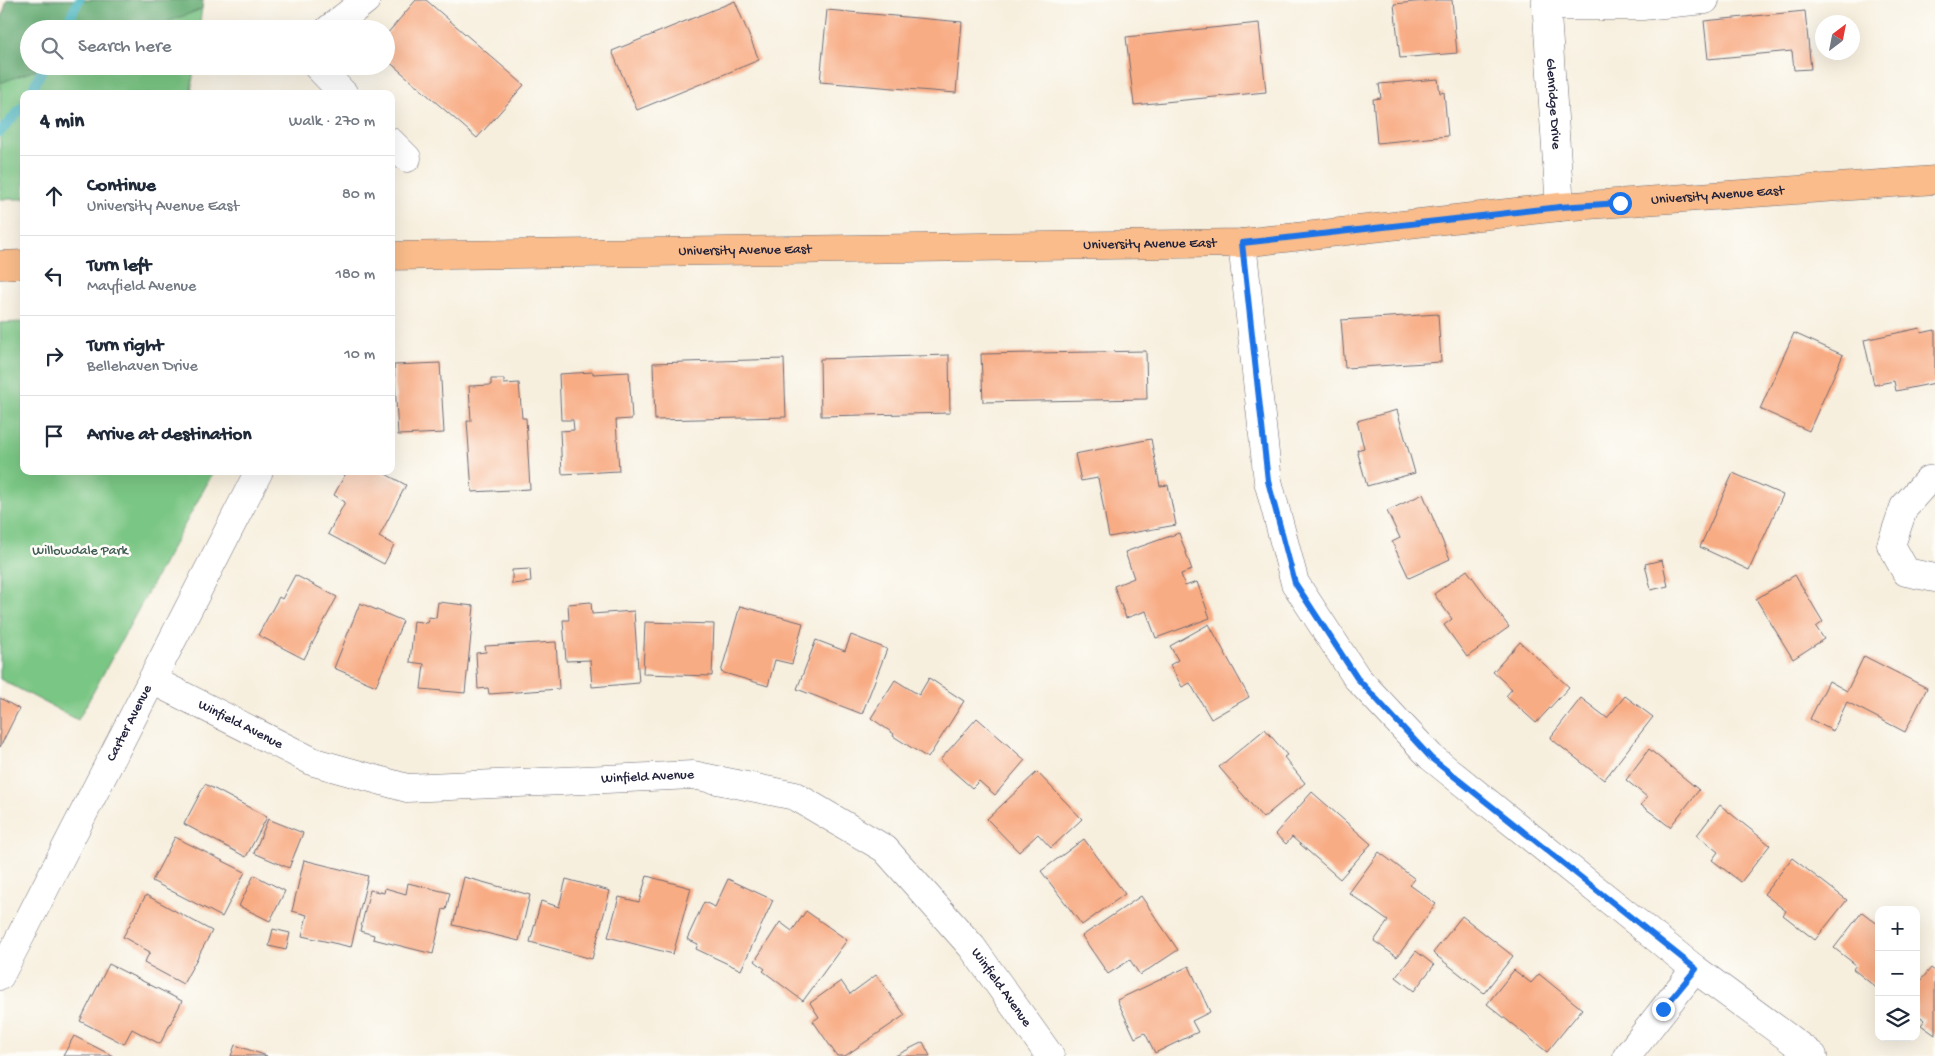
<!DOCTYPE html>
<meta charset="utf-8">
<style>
body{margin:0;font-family:"Gochi Hand",sans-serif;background:#f2f2f3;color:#1f2937}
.controls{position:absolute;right:15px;bottom:15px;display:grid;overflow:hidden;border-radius:10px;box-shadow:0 5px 20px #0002}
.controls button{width:45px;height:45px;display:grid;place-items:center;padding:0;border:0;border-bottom:1px solid #e0e1e3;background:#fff;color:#1f2937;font:25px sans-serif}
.compass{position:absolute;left:1815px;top:15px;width:45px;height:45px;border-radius:50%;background:#fff;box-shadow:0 5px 20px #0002;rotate:32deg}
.stop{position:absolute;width:15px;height:15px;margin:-11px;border:4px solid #1a73e8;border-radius:50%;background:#fff}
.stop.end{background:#1a73e8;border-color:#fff;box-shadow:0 1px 5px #0008}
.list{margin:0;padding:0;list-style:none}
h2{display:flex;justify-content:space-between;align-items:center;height:65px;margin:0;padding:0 20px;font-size:21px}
h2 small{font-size:16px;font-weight:400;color:#747a83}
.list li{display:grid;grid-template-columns:32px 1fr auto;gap:15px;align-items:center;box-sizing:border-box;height:80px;padding:0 20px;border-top:1px solid #e0e1e3}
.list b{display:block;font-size:19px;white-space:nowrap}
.list p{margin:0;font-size:16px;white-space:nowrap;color:#747a83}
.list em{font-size:16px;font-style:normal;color:#747a83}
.icon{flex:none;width:28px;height:28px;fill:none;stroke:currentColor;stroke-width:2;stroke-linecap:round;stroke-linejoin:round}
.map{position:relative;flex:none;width:1935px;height:1056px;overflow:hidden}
.search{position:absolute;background:#fff;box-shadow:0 5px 20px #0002;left:20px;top:20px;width:375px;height:55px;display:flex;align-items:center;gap:12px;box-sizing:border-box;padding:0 18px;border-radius:28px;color:#747a83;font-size:19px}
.panel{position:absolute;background:#fff;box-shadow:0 5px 20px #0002;left:20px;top:90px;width:375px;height:385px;border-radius:10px}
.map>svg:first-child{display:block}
</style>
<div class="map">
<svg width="1935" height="1056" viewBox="0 0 1935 1056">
<rect width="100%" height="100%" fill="#fdfcf7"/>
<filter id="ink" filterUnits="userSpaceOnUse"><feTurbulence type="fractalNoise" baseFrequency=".02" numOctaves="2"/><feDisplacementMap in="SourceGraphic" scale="10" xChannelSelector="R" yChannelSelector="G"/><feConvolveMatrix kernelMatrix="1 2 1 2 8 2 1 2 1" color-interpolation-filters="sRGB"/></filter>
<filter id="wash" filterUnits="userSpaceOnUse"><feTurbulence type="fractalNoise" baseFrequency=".0096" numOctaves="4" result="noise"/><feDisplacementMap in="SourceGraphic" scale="20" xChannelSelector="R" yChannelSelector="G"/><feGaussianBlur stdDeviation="1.12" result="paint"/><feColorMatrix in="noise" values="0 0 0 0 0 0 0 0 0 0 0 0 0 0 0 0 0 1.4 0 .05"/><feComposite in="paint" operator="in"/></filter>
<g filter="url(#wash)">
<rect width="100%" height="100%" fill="#f7efde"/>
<!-- green -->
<path fill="#7ac684" stroke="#4e7460" d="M7,0H203L199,29H29V66H194L191,94H24V199H0V25Z
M24,322V471H214L78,720L0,679V323Z"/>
<!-- forest -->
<path fill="#63ab72" stroke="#426656" d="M7,0H203L202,9L148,29H29V66H46L0,83V25Z"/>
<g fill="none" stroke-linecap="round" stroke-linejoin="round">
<!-- stream -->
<path stroke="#48b6c1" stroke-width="10" d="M64,29L79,0
M30,94L44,66
M0,132L24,105"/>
</g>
<g id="blocks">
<!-- building -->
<path fill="#f8ac84" d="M416,0H426L524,85L477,138L386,59V35Z
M1435,0H1452L1457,53L1400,58L1394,4Z
M735,1L759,60L637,110L612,51Z
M827,10L962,22L956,93L820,82Z
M1805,11L1811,69L1794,70L1792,51L1708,59L1704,21Z
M1259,23L1266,92L1134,105L1126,37Z
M1438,79L1440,93L1444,92L1448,136L1377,143L1373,99L1381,98L1379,84Z
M1438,314L1441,362L1345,368L1341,320Z
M1920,328L1921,333L1935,330V383L1896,391L1894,381L1874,385L1864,340Z
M1794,333L1843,355L1809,431L1760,409Z
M1146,351L1147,399L983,402L981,354Z
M949,355L950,413L821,416L820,359Z
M784,359L786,417L655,420L653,363Z
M440,363L444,433L398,435L394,365Z
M593,372V374L629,372L632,419L616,420L619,471L562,474L560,431L574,430L573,420H561L559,374Z
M491,379H504V384L519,383L522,418H526L530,489L472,492L467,421H471L469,386L491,385Z
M1397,410L1415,473L1367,486L1357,450L1364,448L1357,421Z
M1151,439L1160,486L1168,485L1176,525L1109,537L1098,478L1081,481L1075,454Z
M347,471H380L406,485L379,537L394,545L384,564L328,534L345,502L334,495Z
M1733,473L1783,495L1749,570L1700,547Z
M1423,494L1450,559L1409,578L1392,542L1400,538L1387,511Z
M1179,533L1192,570L1181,574L1185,586L1197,582L1210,618L1156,638L1146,611L1126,618L1114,586L1134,578L1125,552Z
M1662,560L1668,586L1651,590L1645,564Z
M530,569L531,582L512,584V570Z
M1467,570L1509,627L1467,657L1444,625L1452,619L1434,594Z
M295,575L337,597L304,659L258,635L279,597L282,599Z
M1795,575L1823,622L1816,627L1824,639L1793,659L1756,599Z
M438,602L474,606L465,693L421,689L424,664L410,662L414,621L428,623L429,617L436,618Z
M591,602L592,614L634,611L639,683L592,687L590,660L566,661L563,620H569L568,604Z
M360,603L403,621L376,686L334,668Z
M740,606L803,623L792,664L775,660L768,686L721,672Z
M645,622L714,624L712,676L643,674Z
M1209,624L1249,697L1211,719L1190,683L1182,687L1170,665L1178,660L1170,646Z
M851,635L887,649L862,714L797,689L816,640L845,651Z
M556,642L559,689L489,694L488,688L478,689L476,653L486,652L485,646Z
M1520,642L1569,687L1536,723L1506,696L1512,689L1493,672Z
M1864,656L1927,688L1905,732L1847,702L1833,731L1810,719L1829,681L1847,691Z
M929,678L964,701L928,758L893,736L894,734L871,718L895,680L919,695Z
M1625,696L1653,717L1604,780L1550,738L1581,698L1607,718Z
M0,698L19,709L0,747Z
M977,718L1025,760L995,795L979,781L972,788L940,760Z
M1265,729L1287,755L1284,757L1305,783L1263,818L1219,767Z
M1649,749L1699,790L1670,827L1641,805L1647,797L1626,780Z
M1037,772L1082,819L1051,848L1038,834L1019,852L987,819Z
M205,784L267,817L246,857L184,824Z
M1312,792L1371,844L1340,879L1292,837L1286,844L1275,834Z
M1720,805L1770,845L1741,882L1712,860L1718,852L1697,835Z
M268,819L303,833L289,868L254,853Z
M175,837L245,872L222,917L152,881Z
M1084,839L1125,894L1082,925L1041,871Z
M1379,852L1415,879L1410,885L1436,904L1397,957L1374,941L1388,921L1349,893Z
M1792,858L1847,900L1815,940L1783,915L1786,911L1764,894Z
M304,860L368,876L351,947L302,936L307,915L292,911Z
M254,875L285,891L270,921L239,906Z
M647,876L691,888L673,954L608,937L619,897L639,902Z
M464,877L530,895L519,941L453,925Z
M566,879L610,891L592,959L530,942L541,901L559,907Z
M728,879L773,900L741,970L696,949L698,944L687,939L704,902L715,907Z
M408,883L450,893L446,910L443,909L433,954L373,939L374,935L360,931L370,890L384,893L385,888L406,894Z
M146,895L212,931L183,984L144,963L150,952L123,937Z
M1141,896L1178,950L1140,975L1130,960L1108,974L1082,936Z
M806,911L847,940L803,1001L763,971L765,969L755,961L780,922L792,931Z
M1862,912L1879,925V990L1853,969L1856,965L1834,948Z
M1462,916L1513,956L1484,993L1433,953Z
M273,929L290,933L286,950L269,946Z
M1416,951L1434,965L1414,991L1396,977Z
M109,964L182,1001L160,1044L132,1029L124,1044L80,1021Z
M1189,966L1210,1012L1192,1021L1198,1032L1155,1053L1145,1033L1135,1038L1117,1000Z
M1931,968L1935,971V1035L1921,1025L1925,1020L1916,1014V986Z
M1514,970L1531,983L1539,974L1582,1009L1547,1052L1487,1004Z
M876,975L905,1015L845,1056H837L813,1021L819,1017L810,1003L841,981L850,994Z
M74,1036L113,1056H63Z
M923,1042L930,1056H895Z
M235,1045L267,1056H231Z"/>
</g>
</g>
<g filter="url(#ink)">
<use href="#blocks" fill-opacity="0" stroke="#6d6a74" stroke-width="1"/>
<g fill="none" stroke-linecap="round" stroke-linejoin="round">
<defs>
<g id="minor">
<path id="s1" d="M1546,0L1560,207"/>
<path d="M1546,6H1642L1705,0"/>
<path d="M329,29L366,0"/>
<path d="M317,66L344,94"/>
<path d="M391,142L407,158"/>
<path d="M1242,243L1268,481L1295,583L1357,678L1431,757L1695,969L1813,1056"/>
<path d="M1935,479L1928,480L1904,507L1891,545L1906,572L1935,578"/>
<path id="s2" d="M152,680L314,762L407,788L693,775L795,796L885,849L972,947L1050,1056"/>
<path id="s3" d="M0,976L259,471"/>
<path d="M1627,1056L1695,969"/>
</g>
<g id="major">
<path id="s4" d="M391,256L1242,243L1560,207L1935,180"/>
<path d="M0,265L24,264"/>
</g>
</defs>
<!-- minor casing -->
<use href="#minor" stroke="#6d6a74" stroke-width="29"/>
<!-- major casing -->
<use href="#major" stroke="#6d6a74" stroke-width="29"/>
<!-- minor -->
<use href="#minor" stroke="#fff" stroke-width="28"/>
<!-- major -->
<use href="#major" stroke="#f9bc8a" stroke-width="28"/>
</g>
</g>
<g fill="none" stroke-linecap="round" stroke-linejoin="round" filter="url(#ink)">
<!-- route -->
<path stroke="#1a73e8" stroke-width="6" d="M1620,203L1560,207L1242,243L1268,481L1295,583L1357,678L1431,758L1696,969L1663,1009"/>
</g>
<g text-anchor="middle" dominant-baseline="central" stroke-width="5" stroke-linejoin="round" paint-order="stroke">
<!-- street labels -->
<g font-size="14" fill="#22223b" stroke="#fdfcf7">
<text stroke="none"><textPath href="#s1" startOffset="104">Glenridge Drive</textPath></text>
<text stroke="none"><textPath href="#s4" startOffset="1329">University Avenue East</textPath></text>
<text stroke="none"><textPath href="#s4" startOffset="759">University Avenue East</textPath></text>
<text stroke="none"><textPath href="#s4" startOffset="354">University Avenue East</textPath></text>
<text stroke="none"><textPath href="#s3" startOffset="284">Carter Avenue</textPath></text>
<text stroke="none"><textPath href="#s2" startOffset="99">Winfield Avenue</textPath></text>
<text stroke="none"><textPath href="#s2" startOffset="519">Winfield Avenue</textPath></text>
<text stroke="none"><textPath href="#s2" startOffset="954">Winfield Avenue</textPath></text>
</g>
<!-- park labels -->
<g font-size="14" fill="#415b55" stroke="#fdfcf7">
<text x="80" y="551">Willowdale Park</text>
</g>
</g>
</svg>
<div class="controls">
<button>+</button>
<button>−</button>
<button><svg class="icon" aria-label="layers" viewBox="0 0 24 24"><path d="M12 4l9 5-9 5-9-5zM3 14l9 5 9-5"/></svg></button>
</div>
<svg class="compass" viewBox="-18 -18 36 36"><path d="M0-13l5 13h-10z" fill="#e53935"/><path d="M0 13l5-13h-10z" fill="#747a83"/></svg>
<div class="stop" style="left:1620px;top:203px"></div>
<div class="stop end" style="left:1663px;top:1009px"></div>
<div class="search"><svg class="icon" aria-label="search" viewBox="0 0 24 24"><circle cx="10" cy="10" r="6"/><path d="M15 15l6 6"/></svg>Search here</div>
<section class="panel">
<h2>4 min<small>Walk · 270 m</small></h2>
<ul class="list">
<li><svg class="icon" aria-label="ahead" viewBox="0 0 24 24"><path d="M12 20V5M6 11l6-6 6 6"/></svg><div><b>Continue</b><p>University Avenue East</p></div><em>80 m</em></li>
<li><svg class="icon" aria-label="left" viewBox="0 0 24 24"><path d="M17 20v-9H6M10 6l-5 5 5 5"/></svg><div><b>Turn left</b><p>Mayfield Avenue</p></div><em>180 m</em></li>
<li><svg class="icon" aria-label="right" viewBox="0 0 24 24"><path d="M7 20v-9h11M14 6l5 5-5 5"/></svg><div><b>Turn right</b><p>Bellehaven Drive</p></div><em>10 m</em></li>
<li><svg class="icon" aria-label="arrive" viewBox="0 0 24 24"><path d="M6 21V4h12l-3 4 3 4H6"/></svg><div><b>Arrive at destination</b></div></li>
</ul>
</section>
</div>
